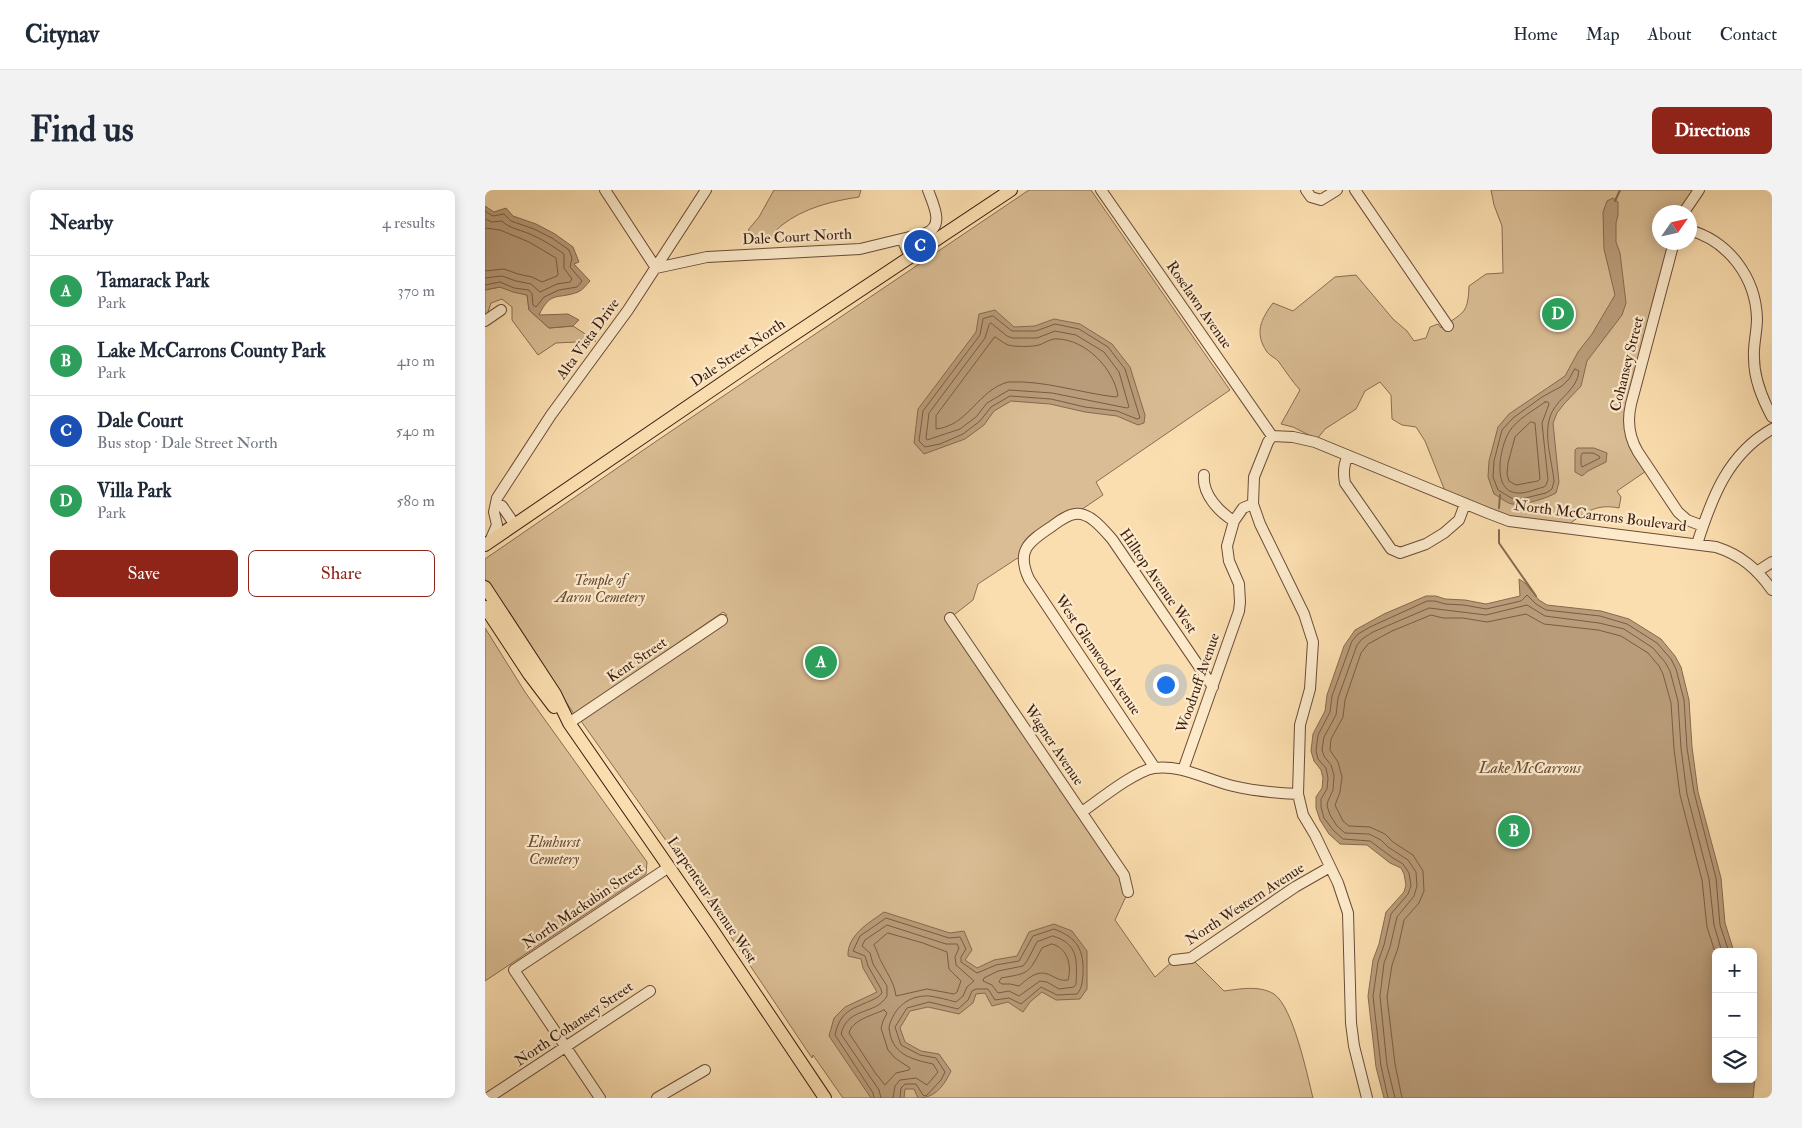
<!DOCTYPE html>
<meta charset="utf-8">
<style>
body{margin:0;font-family:"IM FELL Double Pica",serif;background:#f2f2f3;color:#1f2937}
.controls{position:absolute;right:15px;bottom:15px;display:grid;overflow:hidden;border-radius:8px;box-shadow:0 2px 12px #0003}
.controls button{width:45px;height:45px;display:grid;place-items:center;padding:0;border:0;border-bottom:1px solid #e0e1e3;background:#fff;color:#1f2937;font:25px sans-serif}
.compass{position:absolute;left:1167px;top:15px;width:45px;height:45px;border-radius:50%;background:#fff;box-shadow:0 2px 12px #0003;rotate:56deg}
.you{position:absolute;left:680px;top:494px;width:18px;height:18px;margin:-12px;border:4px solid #fff;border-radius:50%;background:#1a73e8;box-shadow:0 0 0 8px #1a73e833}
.badge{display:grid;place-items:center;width:32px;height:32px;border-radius:50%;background:#8f2418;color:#fff;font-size:16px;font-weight:700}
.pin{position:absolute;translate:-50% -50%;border:2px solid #fff;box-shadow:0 1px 5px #0006}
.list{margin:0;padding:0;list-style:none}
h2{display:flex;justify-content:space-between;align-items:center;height:65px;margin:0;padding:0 20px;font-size:21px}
h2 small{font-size:16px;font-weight:400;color:#747a83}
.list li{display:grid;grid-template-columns:32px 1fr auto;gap:15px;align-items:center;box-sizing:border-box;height:70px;padding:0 20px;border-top:1px solid #e0e1e3}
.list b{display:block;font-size:19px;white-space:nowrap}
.list p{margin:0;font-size:16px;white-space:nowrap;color:#747a83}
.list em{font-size:16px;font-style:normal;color:#747a83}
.actions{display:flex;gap:10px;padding:15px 20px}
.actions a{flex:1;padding:11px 0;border:1px solid #8f2418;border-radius:8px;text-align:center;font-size:18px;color:#8f2418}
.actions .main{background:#8f2418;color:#fff}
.icon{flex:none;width:28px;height:28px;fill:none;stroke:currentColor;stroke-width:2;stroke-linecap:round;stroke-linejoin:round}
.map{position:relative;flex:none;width:1287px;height:908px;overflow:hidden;border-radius:8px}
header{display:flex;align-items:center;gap:30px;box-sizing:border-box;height:70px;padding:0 25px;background:#fff;border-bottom:1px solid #e0e1e3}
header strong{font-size:24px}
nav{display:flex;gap:28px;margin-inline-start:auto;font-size:18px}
.intro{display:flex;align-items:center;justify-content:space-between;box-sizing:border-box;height:120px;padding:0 30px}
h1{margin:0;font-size:35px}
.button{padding:12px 22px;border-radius:8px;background:#8f2418;color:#fff;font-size:18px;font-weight:700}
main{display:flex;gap:30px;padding:0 30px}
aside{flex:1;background:#fff;border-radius:8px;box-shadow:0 2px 12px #0003}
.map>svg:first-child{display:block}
</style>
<header>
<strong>Citynav</strong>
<nav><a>Home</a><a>Map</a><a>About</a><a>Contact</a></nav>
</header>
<div class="intro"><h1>Find us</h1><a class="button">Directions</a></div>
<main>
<aside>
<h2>Nearby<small>4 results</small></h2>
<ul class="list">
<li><span class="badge" style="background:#2e9e5b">A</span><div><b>Tamarack Park</b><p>Park</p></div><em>370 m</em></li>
<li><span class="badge" style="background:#2e9e5b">B</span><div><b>Lake McCarrons County Park</b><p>Park</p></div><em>410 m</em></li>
<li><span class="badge" style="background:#1a4fb4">C</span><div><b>Dale Court</b><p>Bus stop · Dale Street North</p></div><em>540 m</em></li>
<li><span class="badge" style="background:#2e9e5b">D</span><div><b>Villa Park</b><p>Park</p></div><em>580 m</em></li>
</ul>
<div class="actions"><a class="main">Save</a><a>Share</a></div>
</aside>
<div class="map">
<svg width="1287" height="908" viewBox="0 0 1287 908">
<rect width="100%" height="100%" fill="#fbdeaf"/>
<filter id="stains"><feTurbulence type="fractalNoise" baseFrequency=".004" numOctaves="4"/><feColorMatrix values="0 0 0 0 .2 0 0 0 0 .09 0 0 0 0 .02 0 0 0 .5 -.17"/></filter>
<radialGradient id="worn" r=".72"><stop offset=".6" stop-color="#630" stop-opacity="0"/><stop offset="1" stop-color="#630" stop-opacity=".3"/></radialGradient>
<!-- green -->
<path fill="#dabd94" stroke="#8a6c52" d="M289,0H376L374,7C347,11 319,18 297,35C291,39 287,48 282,54L263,40L274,27Z
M544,0H606L745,200L611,292L618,305L590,324L579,327L538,366L531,369L493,394L488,410L465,428L639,685L643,702L630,730L670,787L689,770L706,768L739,801C755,799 774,795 789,804C808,817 822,884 828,908H358L328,865L327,868L187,659L96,531L242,425L238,422L89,524L0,389V369L173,250Z
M1006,0H1205L1210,4L1199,22H1174V52L1189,53L1144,229L1164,279L1132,301L1136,307L1134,318C1109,313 1098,324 1079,338L1039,333L962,306L940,251L931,237L917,235L907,229L906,205L895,192L880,201L871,219L840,239L832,249L808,237L796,234L815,200C807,191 801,182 794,172C791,168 785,166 782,162C769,143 776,129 788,113L808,121L850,87L871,85L908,129L922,141L929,151L941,148L945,137L953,134L956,138C978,122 983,125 984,96L1001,84L1018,83L1017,36L1009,15Z
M15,97L42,105L44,120L64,138L88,136L111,151L71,153L53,165L27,130V117L17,109L6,113L2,125L0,127V100Z
M0,438L40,502L162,672L161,684L0,791Z"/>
<!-- water -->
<path fill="#b99c79" stroke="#86694f" d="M1128,8L1133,12V25L1131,33V52L1135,63L1141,113L1137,125L1102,171L1096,196L1079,214L1072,223L1068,233L1074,292L1071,303C1062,308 1038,316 1027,314C1021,313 1015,307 1009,304L1003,287L1004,271L1013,237L1024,224L1080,186L1093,162L1107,144L1130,105L1119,59L1118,22L1122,11Z
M0,16L9,22L21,18L28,26L51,34L70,44L88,57L94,72L89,74L105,91C102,94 98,100 93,102C72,110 66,100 54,125L83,124L94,130L88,136L64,138L44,120L42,105L28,102L15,97L0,100Z
M510,120L529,137L550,136L569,129L595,134L627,154L645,177L660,225L659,233L653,235L632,226L600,222L565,214L526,211L509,221L499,235L480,249L439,264L429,253L433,219L491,142L494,124Z
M1092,258H1109L1122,263L1121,272L1103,281L1097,286L1090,282V260Z
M1034,389L1040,393L1054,410L1062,415L1116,421L1144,429L1176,449L1190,466L1196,477L1204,510L1207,557L1213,602L1236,688L1240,733L1249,762H1231V889H1268V876L1270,888L1268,908H899L891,877L883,806L888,770L894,754L901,722L919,702L921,695L919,684L916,678L905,673L882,655L855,654L844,644L835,630L831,618V607L837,598L838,588L836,580L829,571L826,561L828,544L840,521L842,505L859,456L870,440L899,424L941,406H951L960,409L980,410L1001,414L1035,406Z
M399,722L465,743L479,741L487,760L480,770L492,778L509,770L532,766L544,742L569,734L587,741L602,761V799L595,809L571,810L557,802L545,812L538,822L523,812L507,816L500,803L491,804L488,813L474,824L443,817L425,821L415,838L420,852L436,861L454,864L466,881C459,895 451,908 433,908L429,899H420L419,908H386L344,846L349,828L360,817L392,802L378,778L376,769L363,766C362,745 384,733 399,722Z"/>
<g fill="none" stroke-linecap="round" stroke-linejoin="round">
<!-- shore -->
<path stroke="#7a5c45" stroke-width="1" d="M0,21L8,26L19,24L26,31L49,39L67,48L84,60L87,68L85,77L97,91L92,97L74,100L59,107L51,117L48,115L47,104L44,100L29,98L15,92L0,95
M0,29L7,32L17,31C25,39 37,40 47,45C59,50 69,57 79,64V78L87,89L85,92L72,94L55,102L46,94L31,91L17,86L0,88
M0,38L15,40L44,52L71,68L73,84L72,86L57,92L47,87L33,84L19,79L0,81
M508,126L527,141H551L570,134L594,139L623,157L640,179L655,228L652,229L632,221L600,217L566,209L525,206L506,217L495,231L478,244L455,254L440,257L434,251L438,221L495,145L498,129Z
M506,133L522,146L527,148H552L570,141L591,145L619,162L634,182L644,217L642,218L567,203L524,200L502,213L491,227L475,239L442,250L441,248L444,223L500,148L504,135Z
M510,147C514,149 518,153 523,155C531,157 546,157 554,155C560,153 566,148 573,149C601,150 629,179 633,206L631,207C595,203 559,190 523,192C493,200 483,236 451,239V226Z
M1090,179L1094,181C1092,200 1075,206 1067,222C1057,242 1067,270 1069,291L1067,299L1061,303L1036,309H1028L1013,300L1008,287L1009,271L1017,240L1028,228L1057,207L1077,196L1084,189Z
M1060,212H1063L1064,214L1057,233L1063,290L1061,295L1059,297C1050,299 1040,304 1032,303C1006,301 1015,257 1024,242C1032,229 1048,221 1060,212Z
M1046,232L1050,233L1055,289L1053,291L1031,295L1024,291L1022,284L1023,273L1030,247Z
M1098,263H1108L1114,266L1115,268L1097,277L1096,275V266Z
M403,743L438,753L462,762L464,779L476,791L472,802L469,804L442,799L411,806C409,792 403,785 397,773C393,767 393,761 389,755Z
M568,746C594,754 592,771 591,794L589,797L574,799L562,792L555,791L534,806L524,801L513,803L507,795L498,791L499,788L513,781L538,776L542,771L552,752Z
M567,754C583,758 587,776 583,790C576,791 573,789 567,786C553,778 544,788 534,796L525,794H517L514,792L516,788C545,783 543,784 557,758Z
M399,820L402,823L398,831L396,838L403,860L410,868L425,878L424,880L411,883L400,895L391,884L364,843C367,830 388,825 399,820Z
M389,908L388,903L350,845C356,817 371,819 393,807L397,803L396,799L383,776L380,766L368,761L375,746L401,728L464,748L475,747L481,759L476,767V772L492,783L511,775L534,771L548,746L569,739C593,748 599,760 598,785C597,793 597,798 592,804L572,805L556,797L536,814L524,808L510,810L503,799H491L487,801L483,810L473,819L444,812L422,818L410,837L416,855L435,865L451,868L460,882L456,890L441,906L438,905L431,894H420L416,898L415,908
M396,908L394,900L356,844C363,816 390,826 402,806V796L388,774L385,763L377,756L380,750L402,735L461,754H472L474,758L470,767L471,775L489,791L482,797L478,806L471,812C463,810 453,807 444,806C424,805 409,817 404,837C406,864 425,869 448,874L453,882L442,895L431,888L415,890L410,896L408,908
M903,908L896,876L888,806L893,772L899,755L906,724L923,704L926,696L924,683L918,674L908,668L885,651L858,649L848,640L839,628L836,617V609L842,599L843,588L841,578L833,569L831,561L833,545L845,522L847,506L867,451L873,444L885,437L942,411H950L960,414L979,415L1001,419L1036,411L1042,405L1051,414L1061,420L1115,426L1142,434L1172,453L1186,469L1191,479L1199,510L1202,558L1209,602L1231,688L1235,735L1244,762
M910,908L902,875L895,806L899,773L905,757L912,727L929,706L932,696L931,682L923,670L903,657L896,650L884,644L860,643L852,636L845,625L842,616L843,611L848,600L849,585L846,575L839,566L837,560L839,547L851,525L853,508L872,455L877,449L888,442L944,418L1001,425L1042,415L1060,426L1114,433L1139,439L1168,458L1180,472L1185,481L1193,511L1196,558L1202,604L1224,689L1229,735L1237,762
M917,908L910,874L902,807L907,775L913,758L919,730L934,713L939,701L938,681L928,665L908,652L900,644L885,637L864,636L858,631L850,615L855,602L857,587L853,572L845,560L846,549L858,527L860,510L876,463L883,454L907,441L946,425L958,428H978L1002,432L1041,424L1059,434L1113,440L1136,446L1163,463L1174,476L1178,484L1186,513L1189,559L1195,605L1217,690L1222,737L1231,765"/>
<!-- stream -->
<path stroke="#86694f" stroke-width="2" d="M1130,11L1135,0
M1014,318L1015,305
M1014,340V353L1051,406"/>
<defs>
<path id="minor" d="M120,0L171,78L222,67L375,59L441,43C460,36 448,14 443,0
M616,0L787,246
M821,0L826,7L836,10L852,0
M870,0L963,136
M1199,22L1214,0
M1204,40C1244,51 1271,88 1272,129C1272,142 1268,155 1269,168C1269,189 1277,208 1287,227
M417,49L425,67
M1189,52L1146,214C1142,231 1144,247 1153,262L1193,322L1202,330L1218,336
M0,131L16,120
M787,246L783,252L769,287L768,314L775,334L819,424L828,452L825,499L815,535L813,604L818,625L830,645L853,693L863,723L866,833L869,856L882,908
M787,246L808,247L830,252L1003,323L1024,331L1231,357C1256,365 1272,379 1287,400
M863,266C858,275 858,283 860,293L906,359L915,363L941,354L959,343L974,330L980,314
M719,285C717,304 734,322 749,331
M11,315L17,316L30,335
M5,351L12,335L9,322L12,308L66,225L143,120L221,0
M1212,354C1227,307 1243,264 1287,239
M1273,381L1287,372
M465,428L639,685L643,702
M84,533L237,430
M670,578L544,389C531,361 543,352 566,337C573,332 581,325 590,324C605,322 618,339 627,349L728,497
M698,580L754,421L755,412L754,394L744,371L742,356L749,331L758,318L768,314
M597,622C614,610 650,581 669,578C696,574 722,590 748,596C769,601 791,603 813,604
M689,770L706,768L810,697L845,677
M3,908L165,801
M115,908L29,780L184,677
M172,908L220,880"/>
<path id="major" d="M0,355L281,163L526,0
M0,397L70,504L84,533L226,738L340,908
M0,417L44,484L69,517"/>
</defs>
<!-- minor casing -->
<use href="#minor" stroke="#6a4c38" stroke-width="12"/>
<!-- major casing -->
<use href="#major" stroke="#3a1c11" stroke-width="14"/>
<!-- minor -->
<use href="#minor" stroke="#fceacb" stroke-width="10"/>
<!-- major -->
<use href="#major" stroke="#fbdeaf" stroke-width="12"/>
</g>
<g text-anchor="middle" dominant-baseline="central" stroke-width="4.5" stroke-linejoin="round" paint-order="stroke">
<!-- street labels -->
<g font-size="15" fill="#3a1c11" stroke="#fceacb">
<text transform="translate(312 47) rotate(-3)">Dale Court North</text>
<text transform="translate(714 115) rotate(55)">Roselawn Avenue</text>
<text transform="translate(103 149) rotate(-54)">Alta Vista Drive</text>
<text transform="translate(253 163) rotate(-34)">Dale Street North</text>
<text transform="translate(1142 174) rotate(-76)">Cohansey Street</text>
<text transform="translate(1115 326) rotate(7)">North McCarrons Boulevard</text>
<text transform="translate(673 391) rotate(55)">Hilltop Avenue West</text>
<text transform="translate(613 465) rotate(56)">West Glenwood Avenue</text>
<text transform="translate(152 470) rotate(-34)">Kent Street</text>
<text transform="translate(713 493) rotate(-71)">Woodruff Avenue</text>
<text transform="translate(569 555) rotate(56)">Wagner Avenue</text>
<text transform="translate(227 710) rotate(56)">Larpenteur Avenue West</text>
<text transform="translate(760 714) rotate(-33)">North Western Avenue</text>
<text transform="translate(98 716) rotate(-34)">North Mackubin Street</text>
<text transform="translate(89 834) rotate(-34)">North Cohansey Street</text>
</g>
<!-- park labels -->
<g font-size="15" font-style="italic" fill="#6a4c38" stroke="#fceacb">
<text x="115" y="390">Temple of<tspan x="115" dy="17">Aaron Cemetery</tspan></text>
<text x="69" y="652">Elmhurst<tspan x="69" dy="17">Cemetery</tspan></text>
</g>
<!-- water labels -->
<g font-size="16" font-style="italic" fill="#664935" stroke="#fceacb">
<text x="1045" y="578">Lake McCarrons</text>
</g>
</g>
<rect width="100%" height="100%" filter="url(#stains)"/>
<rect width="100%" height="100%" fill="url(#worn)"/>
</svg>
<div class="controls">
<button>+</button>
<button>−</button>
<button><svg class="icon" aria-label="layers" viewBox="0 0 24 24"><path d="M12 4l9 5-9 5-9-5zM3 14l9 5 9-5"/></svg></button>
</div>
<svg class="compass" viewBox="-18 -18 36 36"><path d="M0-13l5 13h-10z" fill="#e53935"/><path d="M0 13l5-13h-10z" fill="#747a83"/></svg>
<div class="you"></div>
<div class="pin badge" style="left:336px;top:472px;background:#2e9e5b">A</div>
<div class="pin badge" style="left:1029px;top:641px;background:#2e9e5b">B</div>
<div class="pin badge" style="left:435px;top:56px;background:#1a4fb4">C</div>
<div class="pin badge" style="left:1073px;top:124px;background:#2e9e5b">D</div>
</div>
</main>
